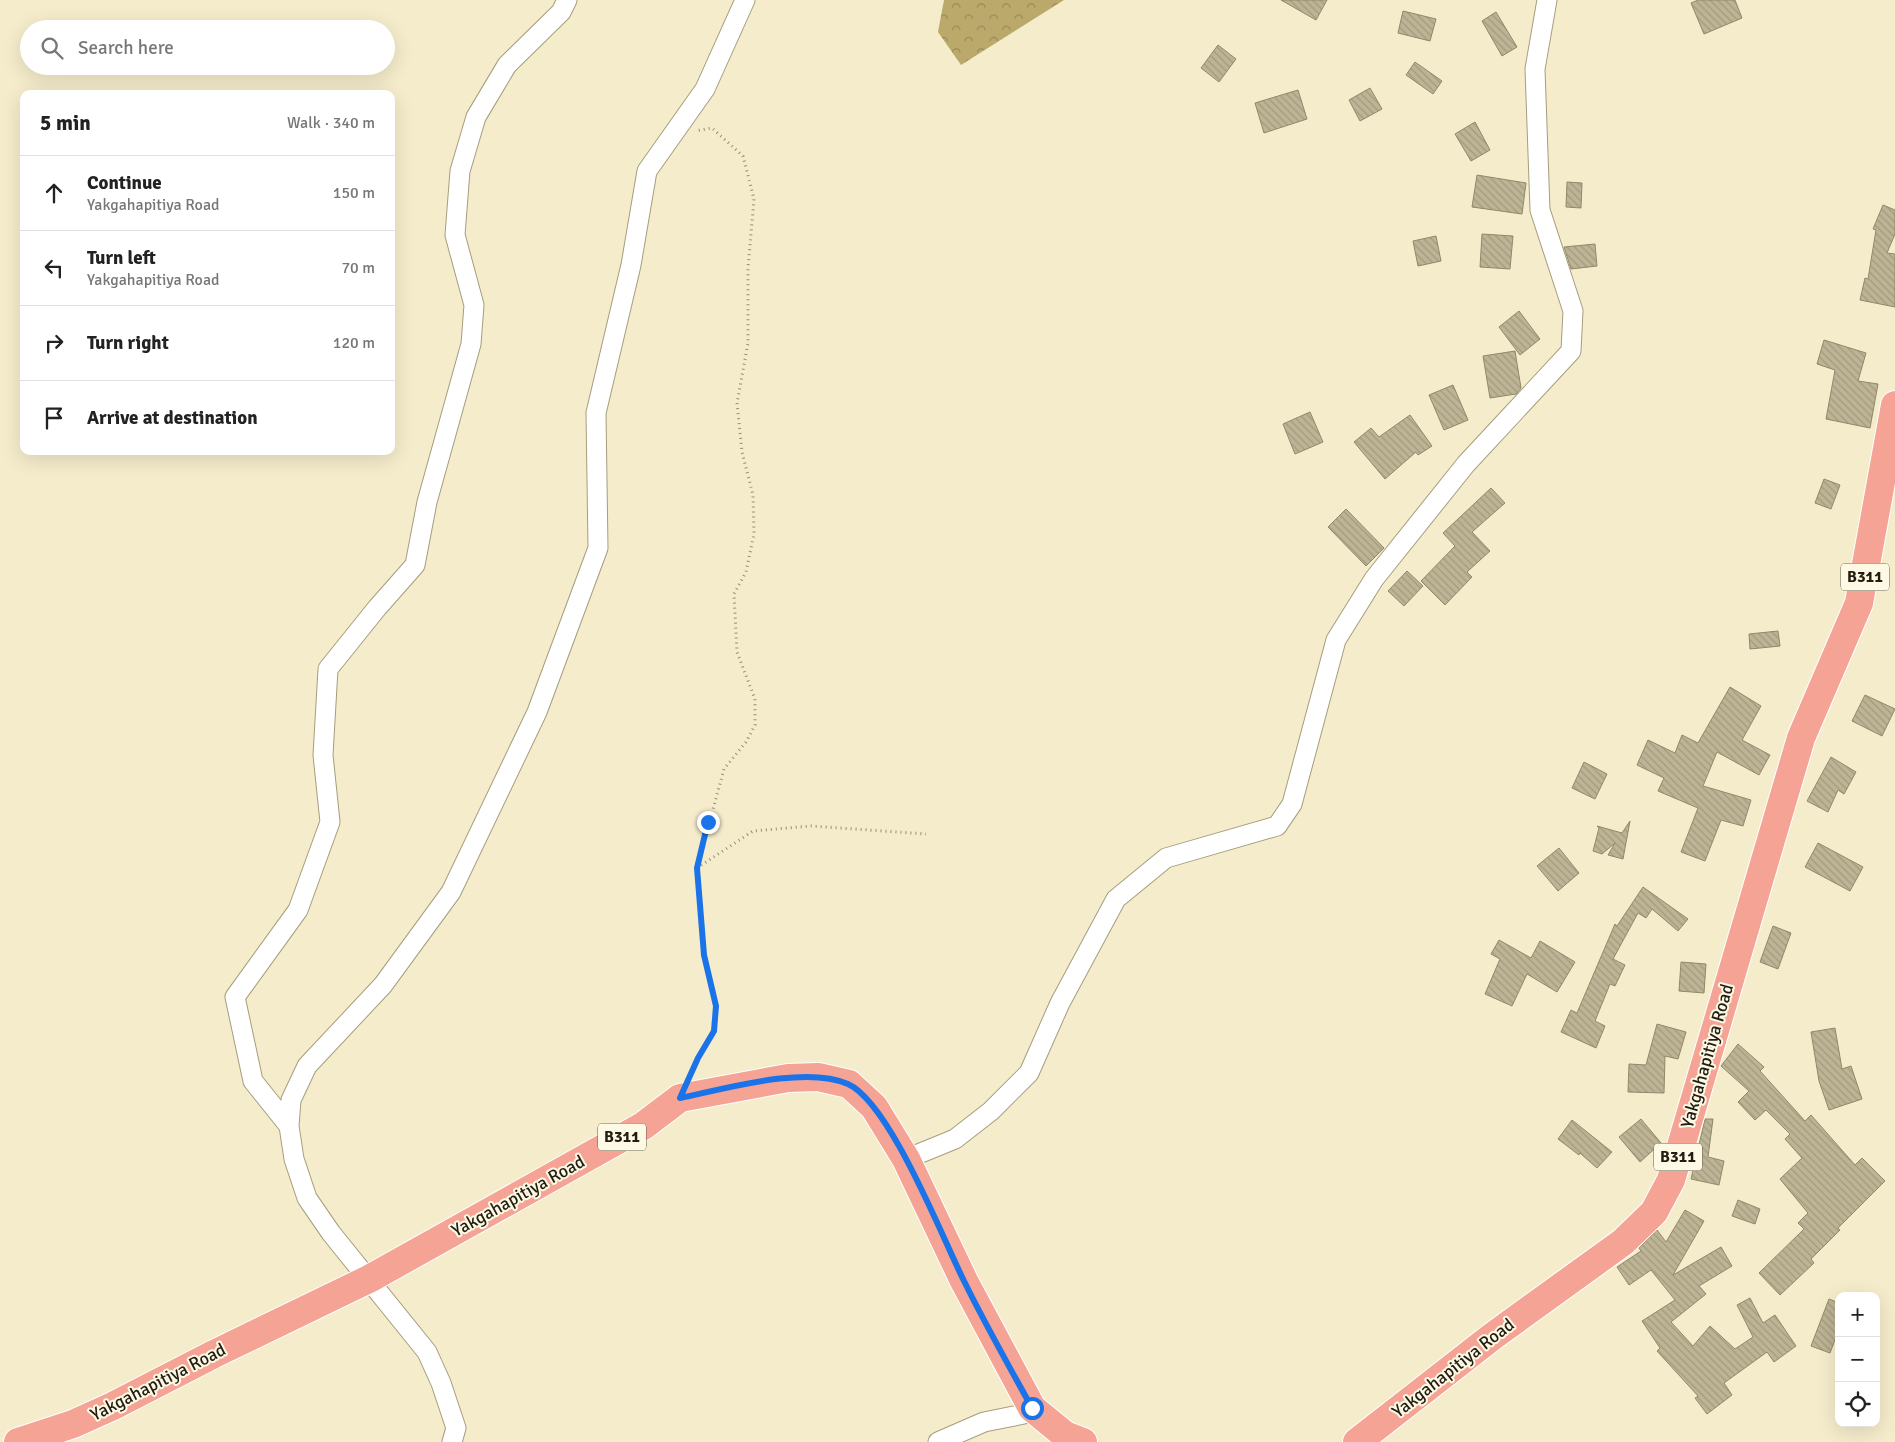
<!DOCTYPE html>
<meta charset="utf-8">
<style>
body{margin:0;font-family:Signika,sans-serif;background:#f2f2f2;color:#222}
.controls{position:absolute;right:15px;bottom:15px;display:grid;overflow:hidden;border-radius:10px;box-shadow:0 5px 20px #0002}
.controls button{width:45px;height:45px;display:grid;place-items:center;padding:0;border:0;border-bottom:1px solid #e0e0e0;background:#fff;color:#222;font:25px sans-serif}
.stop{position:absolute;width:15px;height:15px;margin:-11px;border:4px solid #1a73e8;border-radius:50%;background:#fff}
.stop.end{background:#1a73e8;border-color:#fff;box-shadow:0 1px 5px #0008}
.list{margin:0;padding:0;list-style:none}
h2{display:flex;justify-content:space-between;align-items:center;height:65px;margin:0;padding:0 20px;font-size:21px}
h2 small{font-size:16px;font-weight:400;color:#767676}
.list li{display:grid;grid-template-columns:32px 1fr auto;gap:15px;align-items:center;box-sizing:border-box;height:75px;padding:0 20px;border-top:1px solid #e0e0e0}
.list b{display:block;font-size:19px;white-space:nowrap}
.list p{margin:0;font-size:16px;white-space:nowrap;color:#767676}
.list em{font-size:16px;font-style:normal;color:#767676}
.icon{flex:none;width:28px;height:28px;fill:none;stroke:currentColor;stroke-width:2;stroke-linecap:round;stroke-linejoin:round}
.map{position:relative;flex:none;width:1895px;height:1442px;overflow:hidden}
.search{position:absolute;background:#fff;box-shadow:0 5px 20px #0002;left:20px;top:20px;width:375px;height:55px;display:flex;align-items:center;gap:12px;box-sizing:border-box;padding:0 18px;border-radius:28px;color:#767676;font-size:19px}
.panel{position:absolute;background:#fff;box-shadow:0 5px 20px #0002;left:20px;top:90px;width:375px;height:365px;border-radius:10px}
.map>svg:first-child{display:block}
</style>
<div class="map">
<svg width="1895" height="1442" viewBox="0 0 1895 1442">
<defs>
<pattern id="forest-crowns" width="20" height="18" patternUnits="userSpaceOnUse" patternTransform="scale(1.25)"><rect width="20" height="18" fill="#bba96c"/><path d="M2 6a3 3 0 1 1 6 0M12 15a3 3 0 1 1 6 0" fill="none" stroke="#988957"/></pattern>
<pattern id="building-back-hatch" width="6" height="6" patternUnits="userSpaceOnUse" patternTransform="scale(1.25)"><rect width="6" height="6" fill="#bdb495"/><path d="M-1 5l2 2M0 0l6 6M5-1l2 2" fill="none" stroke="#a29a7f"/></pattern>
</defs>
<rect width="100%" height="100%" fill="#f5eccb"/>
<!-- forest -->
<path fill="url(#forest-crowns)" d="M944,0H1064L961,65L938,32Z"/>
<!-- building -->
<path fill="url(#building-back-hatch)" stroke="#91886a" d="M1281,0H1327L1316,20Z
M1698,0H1735L1742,18L1704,34L1691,3Z
M1403,11L1436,19L1430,41L1398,33Z
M1496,12L1517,47L1502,56L1482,21Z
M1218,45L1236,59L1219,82L1201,68Z
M1415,62L1442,81L1433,94L1406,75Z
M1370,88L1382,109L1360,121L1349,100Z
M1298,90L1307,119L1264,133L1255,103Z
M1475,122L1490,150L1471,161L1455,134Z
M1477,175L1526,183L1522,214L1472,207Z
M1567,182L1582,183L1581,208L1566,207Z
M1883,205L1895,210V234L1887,253L1895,254V307L1860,300L1865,278L1868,279L1876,230L1873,229Z
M1482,234L1513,236L1510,269L1480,267Z
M1436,236L1441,261L1418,266L1413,241Z
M1595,244L1597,266L1571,269L1564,247Z
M1519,311L1540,339L1520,355L1499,327Z
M1824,340L1866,353L1858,381L1878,384L1870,428L1826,419L1835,370L1817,364Z
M1515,351L1521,388L1516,394L1490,398L1483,356Z
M1453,385L1468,420L1444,430L1429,395Z
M1310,412L1323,442L1295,454L1283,424Z
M1410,415L1432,446L1418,455L1416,452L1385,479L1354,442L1371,428L1379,437Z
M1824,479L1840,485L1831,509L1815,503Z
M1491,488L1505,503L1472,532L1490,551L1467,572L1472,577L1445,605L1421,581L1455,546L1443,533Z
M1346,509L1384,548L1366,566L1328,527Z
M1407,571L1423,586L1404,606L1388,591Z
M1778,631L1780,646L1750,649L1749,634Z
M1730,687L1761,706L1742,740L1770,755L1759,775L1717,752L1703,786L1751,800L1743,826L1721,820L1705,861L1681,852L1698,808L1658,791L1664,778L1637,765L1648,740L1675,753L1682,735L1698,743Z
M1865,695L1895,709L1882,736L1852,721Z
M1831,757L1856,772L1844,794L1838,790L1828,812L1807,801Z
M1584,762L1607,774L1595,799L1572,788Z
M1630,821L1623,859L1608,855L1615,843L1602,854L1593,851L1599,828L1597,826L1622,833Z
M1818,843L1863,867L1850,891L1805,867Z
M1559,848L1579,873L1558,891L1537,866Z
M1643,887L1688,919L1678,931L1652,909L1646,918L1638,913L1613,959L1625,965L1615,986L1610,984L1595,1021L1605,1026L1596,1048L1561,1032L1571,1010L1577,1013L1615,924L1617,926Z
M1773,926L1791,933L1778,969L1760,962Z
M1499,940L1531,958L1540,941L1575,962L1557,992L1527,974L1512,1006L1485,994L1500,959L1491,954Z
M1681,962L1706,964L1704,993L1679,991Z
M1657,1024L1686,1032L1678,1059L1665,1056L1664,1093L1628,1092L1629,1064L1646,1065Z
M1835,1028L1842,1069L1851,1066L1862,1099L1829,1110L1819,1081L1811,1032Z
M1738,1044L1764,1067L1760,1071L1805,1121L1811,1115L1855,1165L1862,1158L1885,1181L1838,1228L1840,1230L1811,1259L1814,1263L1780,1295L1759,1273L1804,1229L1798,1223L1808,1213L1780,1179L1802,1158L1785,1139L1790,1134L1766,1110L1755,1120L1738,1102L1749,1091L1721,1066Z
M1641,1119L1661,1143L1640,1162L1619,1137Z
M1705,1119H1713L1708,1157L1724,1161L1719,1185L1691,1179Z
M1572,1120L1612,1152L1597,1168L1580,1153L1579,1155L1558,1139Z
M1738,1200L1760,1209L1755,1224L1732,1216Z
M1685,1210L1704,1221L1673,1275L1721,1247L1732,1266L1699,1286L1706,1294L1671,1322L1693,1346L1710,1326L1735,1349L1753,1337L1737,1305L1750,1298L1763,1323L1775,1315L1796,1346L1774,1362L1767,1352L1724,1383L1732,1395L1707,1414L1695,1398L1698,1396L1657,1351L1660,1348L1642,1321L1675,1300L1651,1270L1629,1285L1617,1267L1641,1251L1639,1248L1657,1230L1666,1242Z
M1829,1299L1839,1303V1329L1830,1353L1811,1346Z"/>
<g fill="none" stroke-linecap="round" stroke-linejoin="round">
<defs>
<path id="street" d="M289,1126L291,1100L307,1066L383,985L451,892L537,712L598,548L596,413L631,265L647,171L705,89L745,0
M906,1159L955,1139L991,1111L1029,1073L1060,1003L1116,899L1166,858L1277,826L1292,804L1336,640L1374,579L1466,464L1571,351L1573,311L1540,210L1535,69L1547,0
M452,1442L456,1428L441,1383L427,1352L331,1233L307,1198L294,1159L289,1126L253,1081L235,997L298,910L330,822L323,755L328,669L377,608L415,565L427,502L471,344L474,305L455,235L460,171L476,117L507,65L561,12L567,0
M938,1442L984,1422L1024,1414L1032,1408"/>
<path id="primary" d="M18,1442L73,1424L113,1406L214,1354L369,1279L643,1126L680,1098L788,1078L818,1077L849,1084L874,1107L906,1159L964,1281L1032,1408L1065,1435L1083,1442
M1357,1442L1493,1336L1623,1242L1654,1212L1671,1180L1801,738L1859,603L1895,405"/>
</defs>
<!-- street casing -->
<use href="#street" stroke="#a59d7e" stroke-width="21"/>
<!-- primary casing -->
<use href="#primary" stroke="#fff" stroke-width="30"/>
<!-- path -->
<path stroke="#958e77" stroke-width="3" stroke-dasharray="1 4" stroke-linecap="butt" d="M697,868L753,831L811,826L926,834
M691,1074L714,1031L716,1006L704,955L697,868L724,769L746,742L755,725V699L737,652L734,594L746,572L754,534L753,495L742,452L737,403L748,343V268L754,199L743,156L712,128L695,131"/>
<!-- street -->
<use href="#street" stroke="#fff" stroke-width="19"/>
<!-- primary -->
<use href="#primary" stroke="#f4a395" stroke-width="28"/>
</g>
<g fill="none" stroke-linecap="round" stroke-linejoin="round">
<!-- route -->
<path stroke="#1a73e8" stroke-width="6" d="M708,822L697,868L704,955L716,1006L714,1031L698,1058L680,1098C724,1089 806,1065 848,1084C890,1103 942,1237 964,1281C985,1324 1009,1366 1032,1408"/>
</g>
<g text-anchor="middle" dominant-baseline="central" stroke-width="4" stroke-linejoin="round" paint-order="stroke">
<!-- shield labels -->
<g fill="#fef9e5" stroke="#635f51" stroke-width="1">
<rect x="1841" y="563.5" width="48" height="27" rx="4"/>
<rect x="598" y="1123.5" width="48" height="27" rx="4"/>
<rect x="1654" y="1143.5" width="48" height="27" rx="4"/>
</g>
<g font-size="16" font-weight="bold" fill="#211d12">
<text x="1865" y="577">B311</text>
<text x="622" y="1137">B311</text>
<text x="1678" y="1157">B311</text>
</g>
<!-- street labels -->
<g font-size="18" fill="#211d12" stroke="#fef9e5">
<text transform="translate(1707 1056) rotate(-74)">Yakgahapitiya Road</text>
<text transform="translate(518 1196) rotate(-29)">Yakgahapitiya Road</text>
<text transform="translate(1453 1368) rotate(-38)">Yakgahapitiya Road</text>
<text transform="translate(158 1382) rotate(-27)">Yakgahapitiya Road</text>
</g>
</g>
</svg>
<div class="controls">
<button>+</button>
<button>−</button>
<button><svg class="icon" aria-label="locate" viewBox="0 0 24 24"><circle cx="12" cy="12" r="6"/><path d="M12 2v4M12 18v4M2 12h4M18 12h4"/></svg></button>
</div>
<div class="stop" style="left:1032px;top:1408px"></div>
<div class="stop end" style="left:708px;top:822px"></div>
<div class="search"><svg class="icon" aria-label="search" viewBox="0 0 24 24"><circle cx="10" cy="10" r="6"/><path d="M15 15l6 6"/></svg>Search here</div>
<section class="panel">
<h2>5 min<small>Walk · 340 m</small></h2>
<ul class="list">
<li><svg class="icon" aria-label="ahead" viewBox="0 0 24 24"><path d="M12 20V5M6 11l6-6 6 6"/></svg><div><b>Continue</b><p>Yakgahapitiya Road</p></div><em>150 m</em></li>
<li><svg class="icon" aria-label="left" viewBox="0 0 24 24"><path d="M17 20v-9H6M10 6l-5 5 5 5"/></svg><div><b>Turn left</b><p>Yakgahapitiya Road</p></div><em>70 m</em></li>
<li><svg class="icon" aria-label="right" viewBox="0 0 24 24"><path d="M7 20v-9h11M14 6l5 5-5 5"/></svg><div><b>Turn right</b></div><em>120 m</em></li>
<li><svg class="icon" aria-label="arrive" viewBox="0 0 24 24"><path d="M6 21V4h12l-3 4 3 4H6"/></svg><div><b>Arrive at destination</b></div></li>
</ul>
</section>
</div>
